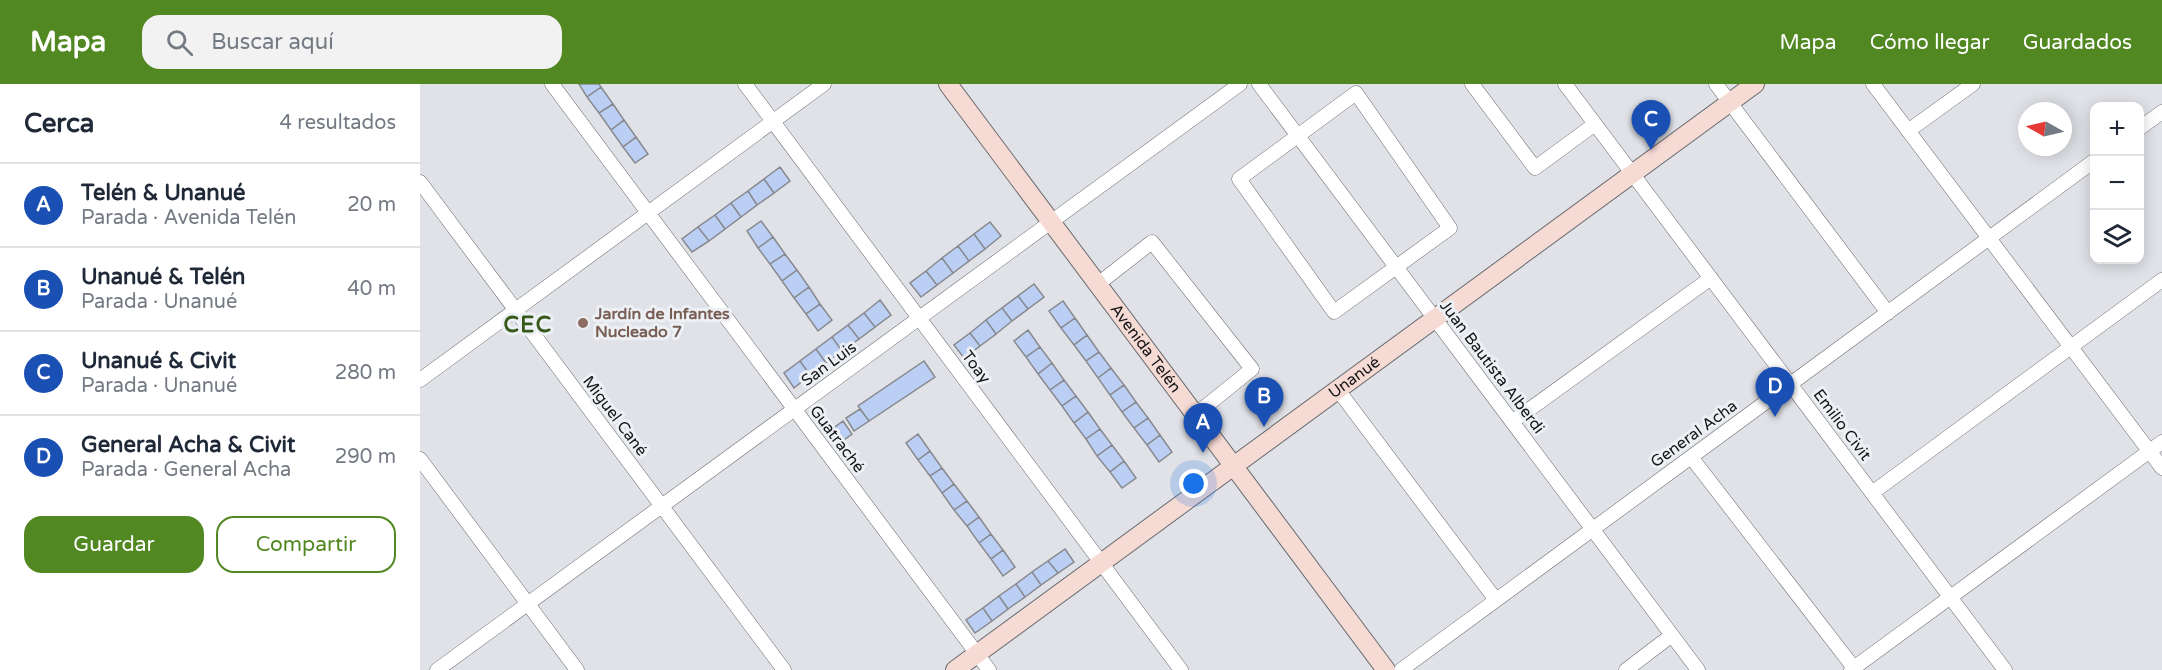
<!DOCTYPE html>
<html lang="es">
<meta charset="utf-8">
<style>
body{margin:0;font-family:"Varela Round",sans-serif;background:#f2f2f3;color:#1f2937}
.controls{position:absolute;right:18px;top:18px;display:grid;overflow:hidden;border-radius:12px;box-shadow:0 3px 15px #0003}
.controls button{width:54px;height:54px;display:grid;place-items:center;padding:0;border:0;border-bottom:2px solid #e0e1e3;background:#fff;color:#1f2937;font:30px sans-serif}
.compass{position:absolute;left:1598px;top:18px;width:54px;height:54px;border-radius:50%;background:#fff;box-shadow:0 3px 15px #0003;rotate:278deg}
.you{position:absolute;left:774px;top:400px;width:21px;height:21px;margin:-15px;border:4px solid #fff;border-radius:50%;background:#1a73e8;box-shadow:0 0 0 9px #1a73e833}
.badge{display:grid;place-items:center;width:39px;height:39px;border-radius:50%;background:#528821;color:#fff;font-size:20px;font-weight:700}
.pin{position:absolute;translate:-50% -50px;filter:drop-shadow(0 2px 3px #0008)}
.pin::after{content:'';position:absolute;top:32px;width:21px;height:18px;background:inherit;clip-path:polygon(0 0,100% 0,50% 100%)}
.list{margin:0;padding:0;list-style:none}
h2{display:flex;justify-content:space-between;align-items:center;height:78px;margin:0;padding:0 24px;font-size:26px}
h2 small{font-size:20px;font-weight:400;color:#747a83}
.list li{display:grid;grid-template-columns:39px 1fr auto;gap:18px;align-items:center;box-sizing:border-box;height:84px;padding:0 24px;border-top:2px solid #e0e1e3}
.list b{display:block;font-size:22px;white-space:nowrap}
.list p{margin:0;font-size:20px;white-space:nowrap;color:#747a83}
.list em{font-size:20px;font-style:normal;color:#747a83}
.actions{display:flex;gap:12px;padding:18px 24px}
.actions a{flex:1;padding:14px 0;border:2px solid #528821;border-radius:18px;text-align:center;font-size:21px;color:#528821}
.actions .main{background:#528821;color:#fff}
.icon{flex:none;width:33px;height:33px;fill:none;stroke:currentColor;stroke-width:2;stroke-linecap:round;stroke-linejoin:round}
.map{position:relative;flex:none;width:1742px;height:586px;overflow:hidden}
header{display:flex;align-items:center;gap:36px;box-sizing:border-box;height:84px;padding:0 30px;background:#528821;color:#fff}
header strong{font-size:28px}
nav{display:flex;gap:33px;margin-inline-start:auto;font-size:21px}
.search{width:420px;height:54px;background:#f2f2f3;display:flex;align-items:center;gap:15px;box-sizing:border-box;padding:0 21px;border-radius:18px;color:#747a83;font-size:22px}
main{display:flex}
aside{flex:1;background:#fff}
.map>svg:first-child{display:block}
</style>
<header>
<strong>Mapa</strong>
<div class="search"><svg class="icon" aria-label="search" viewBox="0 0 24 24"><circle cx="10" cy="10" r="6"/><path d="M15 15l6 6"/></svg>Buscar aquí</div>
<nav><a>Mapa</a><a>Cómo llegar</a><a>Guardados</a></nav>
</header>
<main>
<aside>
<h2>Cerca<small>4 resultados</small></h2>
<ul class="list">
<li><span class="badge" style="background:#1a4fb4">A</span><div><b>Telén &amp; Unanué</b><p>Parada · Avenida Telén</p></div><em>20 m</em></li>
<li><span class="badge" style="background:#1a4fb4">B</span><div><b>Unanué &amp; Telén</b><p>Parada · Unanué</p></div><em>40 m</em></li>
<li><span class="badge" style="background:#1a4fb4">C</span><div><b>Unanué &amp; Civit</b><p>Parada · Unanué</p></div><em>280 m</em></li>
<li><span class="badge" style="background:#1a4fb4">D</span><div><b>General Acha &amp; Civit</b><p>Parada · General Acha</p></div><em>290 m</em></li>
</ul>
<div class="actions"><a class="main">Guardar</a><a>Compartir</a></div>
</aside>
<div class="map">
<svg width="1742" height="586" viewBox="0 0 1742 586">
<rect width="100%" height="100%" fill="#e0e2e7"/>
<!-- building -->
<path fill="#bbcff4" stroke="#87898e" stroke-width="1.5" d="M159,0H179L181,3L167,13Z
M181,3L193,20L179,29L167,13Z
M193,20L204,36L191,46L179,29Z
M204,36L216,53L203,63L191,46Z
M216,53L228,70L215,79L203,63Z
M360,83L370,97L354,109L344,95Z
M344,95L354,109L337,121L328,107Z
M328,107L337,121L321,133L311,119Z
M311,119L321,133L305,145L295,131Z
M295,131L305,145L289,157L278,143Z
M341,137L353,153L338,164L327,147Z
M570,138L581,152L565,165L554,150Z
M278,143L289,157L272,168L262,155Z
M554,150L565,165L549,177L538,162Z
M353,153L365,170L350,180L338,164Z
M538,162L549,177L533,189L522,174Z
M365,170L377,186L362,197L350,180Z
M522,174L533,189L517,201L506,187Z
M377,186L389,203L374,214L362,197Z
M506,187L517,201L501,213L490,199Z
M614,200L624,213L608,225L598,212Z
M389,203L400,220L386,230L374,214Z
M598,212L608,225L592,237L582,224Z
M460,216L471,231L455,243L444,229Z
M643,217L655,234L641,244L629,227Z
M400,220L412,236L398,247L386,230Z
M582,224L592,237L576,250L566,236Z
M444,229L455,243L439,255L428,241Z
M655,234L667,251L654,261L641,244Z
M566,236L576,250L560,262L550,249Z
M428,241L439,255L422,267L412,253Z
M608,246L620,263L606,273L594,257Z
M550,249L560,262L544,274L534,261Z
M667,251L679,268L666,277L654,261Z
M412,253L422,267L406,279L396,265Z
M620,263L632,279L618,290L606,273Z
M396,265L406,279L390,291L380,277Z
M679,268L691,284L678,294L666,277Z
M380,277L390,291L374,304L364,289Z
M504,277L515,293L449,337L438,322Z
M632,279L644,296L630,306L618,290Z
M691,284L704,301L690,311L678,294Z
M644,296L656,312L642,322L630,306Z
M704,301L716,318L702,328L690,311Z
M656,312L668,328L654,339L642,322Z
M716,318L728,334L714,344L702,328Z
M440,325L449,337L434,347L426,334Z
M668,328L680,345L666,355L654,339Z
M728,334L740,351L727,361L714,344Z
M423,337L432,350L417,361L408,348Z
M680,345L692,361L677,372L666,355Z
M498,350L510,367L498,376L486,359Z
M740,351L752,368L739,378L727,361Z
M692,361L704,377L690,388L677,372Z
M510,367L522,384L510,392L498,376Z
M704,377L716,394L702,404L690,388Z
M522,384L534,400L522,409L510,392Z
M534,400L547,417L534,426L522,409Z
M547,417L559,433L547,442L534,426Z
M559,433L571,450L559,459L547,442Z
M571,450L583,466L571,475L559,459Z
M645,465L654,478L638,489L628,477Z
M583,466L595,483L583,492L571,475Z
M628,477L638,489L621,501L612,488Z
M612,488L621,501L605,513L596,500Z
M596,500L605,513L588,525L579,512Z
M579,512L588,525L572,537L563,524Z
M563,524L572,537L555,549L546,536Z"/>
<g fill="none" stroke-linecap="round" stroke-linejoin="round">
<defs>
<path id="street" d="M132,0L569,586
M325,0L761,586
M839,0L1278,586
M1052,0L1115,84L1175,40
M1145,0L1585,586
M1296,0L1468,229
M1453,0L1742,384
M936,9L1030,144L914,228L819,95Z
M1720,44L1742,28
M1488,47L1553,0
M0,98L364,586
M678,200L732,158L832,285L775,331
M0,296L404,0
M918,306L1076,516
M1092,338L1291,194
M1271,373L1434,584
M0,375L157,586
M1452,409L1742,196
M17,586L820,0
M981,586L1674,77
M1206,586L1252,551
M1431,586L1742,358"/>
<g id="secondary">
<path id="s1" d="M528,0L966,586"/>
<path id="s2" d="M535,586L1335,0"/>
</g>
</defs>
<!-- street casing -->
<use href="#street" stroke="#686b6f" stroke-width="15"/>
<!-- secondary casing -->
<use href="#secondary" stroke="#686b6f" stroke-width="20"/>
<!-- street -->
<use href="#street" stroke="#fff" stroke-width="14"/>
<!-- secondary -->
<use href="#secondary" stroke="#f6dad4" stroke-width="18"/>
</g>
<!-- markers -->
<circle fill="#8d6e63" stroke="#edf0f4" stroke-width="2" cx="163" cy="239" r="6"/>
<g text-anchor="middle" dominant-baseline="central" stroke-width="6" stroke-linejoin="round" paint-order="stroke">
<!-- education labels -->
<g font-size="16" font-weight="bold" fill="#785e54" stroke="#edf0f4" text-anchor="start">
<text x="175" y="230">Jardín de Infantes<tspan x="175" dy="18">Nucleado 7</tspan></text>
</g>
<!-- street labels -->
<g font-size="16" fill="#141517" stroke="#edf0f4">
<text stroke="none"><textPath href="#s1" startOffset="330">Avenida Telén</textPath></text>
<text transform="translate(409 280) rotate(-36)">San Luis</text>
<text transform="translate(556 283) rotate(53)">Toay</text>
<text transform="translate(1072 283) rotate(53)">Juan Bautista Alberdi</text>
<text stroke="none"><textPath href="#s2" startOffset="495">Unanué</textPath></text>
<text transform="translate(195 332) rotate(53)">Miguel Cané</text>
<text transform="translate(1422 341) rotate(53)">Emilio Civit</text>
<text transform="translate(1274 350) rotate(-36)">General Acha</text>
<text transform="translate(417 355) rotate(53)">Guatraché</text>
</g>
<!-- district labels -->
<g font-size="22" font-weight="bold" letter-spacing="1.5" fill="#365919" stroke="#edf0f4">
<text x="108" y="241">CEC</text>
</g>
</g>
</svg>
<div class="controls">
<button>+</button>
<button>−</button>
<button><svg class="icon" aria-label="layers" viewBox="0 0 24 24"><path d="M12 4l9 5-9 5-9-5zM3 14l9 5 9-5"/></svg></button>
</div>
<svg class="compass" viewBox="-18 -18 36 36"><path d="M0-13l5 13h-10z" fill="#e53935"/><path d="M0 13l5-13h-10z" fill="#747a83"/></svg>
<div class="you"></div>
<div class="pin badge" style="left:783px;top:369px;background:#1a4fb4">A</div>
<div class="pin badge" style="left:844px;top:343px;background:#1a4fb4">B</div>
<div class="pin badge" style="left:1231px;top:66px;background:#1a4fb4">C</div>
<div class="pin badge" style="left:1355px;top:333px;background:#1a4fb4">D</div>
</div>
</main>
